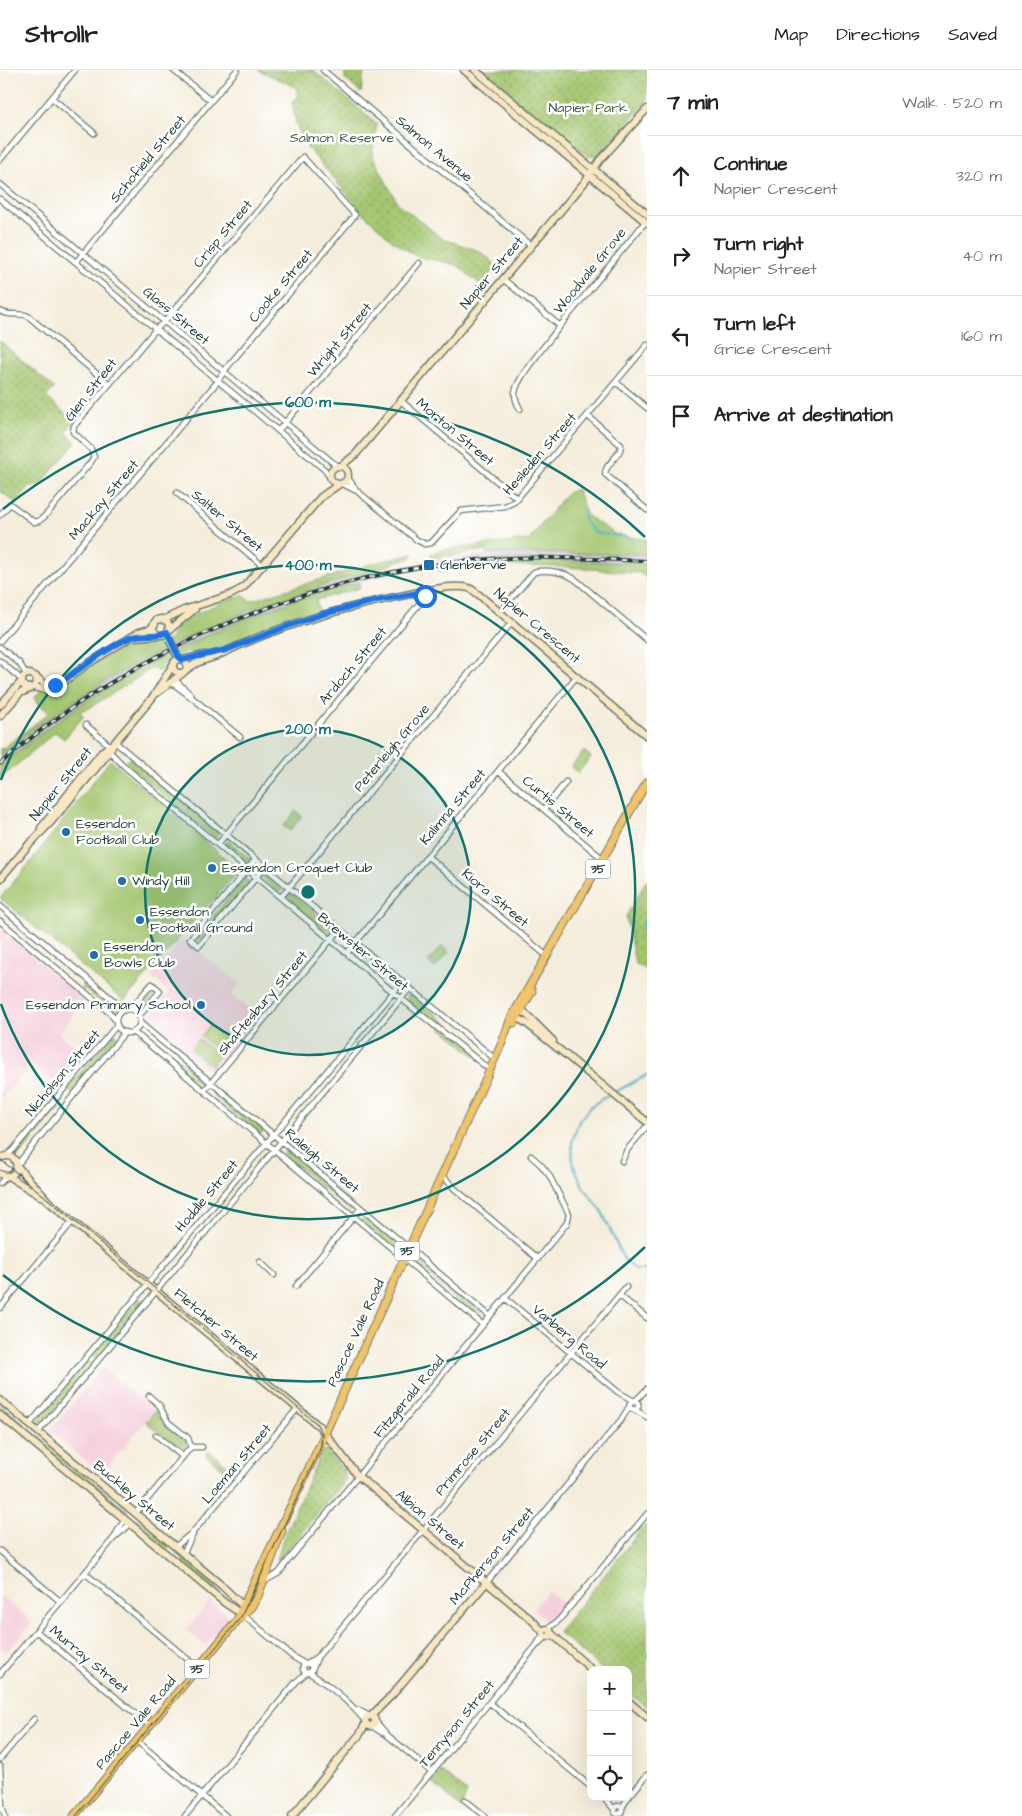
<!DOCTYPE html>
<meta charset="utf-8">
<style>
body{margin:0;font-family:"Architects Daughter",sans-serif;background:#f6f6f6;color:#222}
.controls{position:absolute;right:15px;bottom:15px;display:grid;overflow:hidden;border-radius:10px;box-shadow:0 5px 20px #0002}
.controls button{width:45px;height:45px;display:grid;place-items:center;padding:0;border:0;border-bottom:1px solid #e0e0e0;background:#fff;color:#222;font:25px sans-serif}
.stop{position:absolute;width:15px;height:15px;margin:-11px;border:4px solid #1a73e8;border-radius:50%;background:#fff}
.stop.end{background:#1a73e8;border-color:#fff;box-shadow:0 1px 5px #0008}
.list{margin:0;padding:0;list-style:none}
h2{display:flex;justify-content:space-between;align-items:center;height:65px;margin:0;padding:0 20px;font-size:21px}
h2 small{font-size:16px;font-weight:400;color:#767676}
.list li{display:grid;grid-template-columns:32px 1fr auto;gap:15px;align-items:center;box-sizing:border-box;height:80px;padding:0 20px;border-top:1px solid #e0e0e0}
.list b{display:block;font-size:19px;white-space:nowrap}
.list p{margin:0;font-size:16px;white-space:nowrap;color:#767676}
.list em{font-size:16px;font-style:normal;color:#767676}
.icon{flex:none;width:28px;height:28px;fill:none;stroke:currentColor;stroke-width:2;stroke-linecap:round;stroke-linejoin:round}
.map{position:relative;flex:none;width:647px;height:1746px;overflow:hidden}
header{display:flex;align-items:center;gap:30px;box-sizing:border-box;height:70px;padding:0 25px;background:#fff;border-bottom:1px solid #e0e0e0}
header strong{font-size:24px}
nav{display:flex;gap:28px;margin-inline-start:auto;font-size:18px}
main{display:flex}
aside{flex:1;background:#fff}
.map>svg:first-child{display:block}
</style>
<header>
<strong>Strollr</strong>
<nav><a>Map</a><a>Directions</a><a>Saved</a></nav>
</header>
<main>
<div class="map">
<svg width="647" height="1746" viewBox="0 0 647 1746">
<defs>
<pattern id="park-dots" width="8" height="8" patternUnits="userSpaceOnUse" patternTransform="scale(1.25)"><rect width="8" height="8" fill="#a4c66f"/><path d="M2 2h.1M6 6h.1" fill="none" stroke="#85a25c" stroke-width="1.8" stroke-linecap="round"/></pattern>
</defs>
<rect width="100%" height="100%" fill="#fff"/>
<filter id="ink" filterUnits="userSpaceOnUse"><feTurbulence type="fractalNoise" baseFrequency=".02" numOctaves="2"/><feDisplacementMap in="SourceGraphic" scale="10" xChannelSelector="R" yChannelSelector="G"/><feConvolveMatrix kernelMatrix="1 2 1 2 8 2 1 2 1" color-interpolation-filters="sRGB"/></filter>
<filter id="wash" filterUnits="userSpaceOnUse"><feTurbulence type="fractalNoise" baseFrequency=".0096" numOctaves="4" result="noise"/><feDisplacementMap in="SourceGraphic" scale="20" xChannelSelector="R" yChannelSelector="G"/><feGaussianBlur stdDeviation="1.12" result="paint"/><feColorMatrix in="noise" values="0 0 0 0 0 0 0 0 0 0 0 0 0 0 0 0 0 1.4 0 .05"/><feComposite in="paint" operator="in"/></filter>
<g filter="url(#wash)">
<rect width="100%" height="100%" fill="#f5eddb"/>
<!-- built -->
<path fill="#f5cfdb" d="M0,859L85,931L59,963L85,984L57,1016L31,994L0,1031Z
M183,869L240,914L231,925L258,946L210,1003L146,949L169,922L151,907Z
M102,1298L155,1341L101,1404L50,1361Z
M548,1521L564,1534L549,1553L533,1539Z
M0,1526L33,1552L7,1583L0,1578Z
M210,1531L229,1547L205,1576L186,1560Z"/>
<!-- railway -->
<path fill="#d1bdcc" d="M541,482L647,484V493L539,490L469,492L423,498L373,508L297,530L215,562L149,594L82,634L0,697V686L66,636L119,603L159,581L225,550L310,520L358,505L439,490L486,485V483Z"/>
<!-- green -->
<path fill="#a4c66f" stroke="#628252" d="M577,419L587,446L615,464L647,470V484L486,483V481L469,482L468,484L432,488L431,484L440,480L529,470L567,423Z
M414,484L411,488L393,492V494C337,511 279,527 224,551C143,585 67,630 0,686V678L2,679L49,643L34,629L40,621L82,601L136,568H160L163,572L172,568C172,548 227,531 243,525L250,531L377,492Z
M519,490L647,493V508L640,503L567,497L480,495L474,503L469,499L440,503V498L487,493V491Z
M359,512L360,518L316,530L319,542L283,554L210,583L192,586L188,581L170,588L158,602L153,598L86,640L84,639L80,642L83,647L64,669L55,662L0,709V697C86,621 189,567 296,530C317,523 338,518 359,512Z
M584,681L591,687L578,703L571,697Z
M128,689H131L218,762V767L214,768L127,694L126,691Z
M110,690L239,800L124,931L0,828L32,790Z
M296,741L302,746L290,761L283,756Z
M226,772H230L250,789L251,792L249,795L245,794L225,777L224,774Z
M265,804H268L282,816L283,820L278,822L265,811L262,807Z
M244,809L248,810V814L200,870L196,871L195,869L196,866Z
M289,824H292L333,858L331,864H329L287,829L286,826Z
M442,876L449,882L435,898L428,892Z
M357,880L394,909V915H390L355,886L354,882Z
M83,913L95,922L94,917L117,936V942L111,941L83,918Z
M151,919L156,920L155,924L143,939L141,940L137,939L138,935Z
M408,925H413L478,979L480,981L478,985H474L409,931L407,928Z
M209,956L230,973L221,983L201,967Z
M143,959L203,1009L202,1014H198L140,965L139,962Z
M114,963L119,967L73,1023L68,1022L69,1016Z
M198,969L219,985L211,996L190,979Z
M217,1023H221L262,1058L263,1062L261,1063H258L216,1028Z
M60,1029L64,1030L63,1034L18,1087H15L13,1084L15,1080Z
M285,1079L353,1134L352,1140H349L284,1085L283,1082Z
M363,1146H365L399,1173V1177L395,1179L362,1151Z
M418,1189L483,1244L479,1249L414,1194V1190Z
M139,1229L143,1231V1234L98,1288L95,1289L92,1284Z
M87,1291L93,1294L44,1352H41L39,1350V1347Z
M0,1334L23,1353L22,1358H19L0,1342Z
M40,1367L128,1440L126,1445L37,1372L36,1370Z
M136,1449H139L169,1475L168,1479H165L134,1454V1451Z
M183,1489L186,1490L217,1516L216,1520H213L182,1494Z"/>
<!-- park -->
<path fill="url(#park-dots)" stroke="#628252" d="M258,0H313L377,54L372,85L398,134L443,169L480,181L497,196L481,215L457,195L416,186L393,171L364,144L306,76L296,54L292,32L299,26L296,17Z
M345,0H364L361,23L345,9Z
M475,0H647V32L598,85L588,86Z
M0,271L54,318L46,327L74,351L66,362L76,372L39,416H30L16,433L0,421Z
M647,809V900L635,894L626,846Z
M155,1341L163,1353L187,1372L188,1377L186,1380H181L146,1352Z
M326,1379L343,1400L346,1409L279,1490L276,1489L287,1459L321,1382Z
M209,1381L230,1398L227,1402L206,1385Z
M645,1455L647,1457V1638L628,1622V1600H603L558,1562Z
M441,1701L467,1722L461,1738L432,1712Z"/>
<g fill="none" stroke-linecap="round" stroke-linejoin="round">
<!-- stream -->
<path stroke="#45b0c3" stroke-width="2" d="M581,438L586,453L595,463L626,467L634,473
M647,846L642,856L647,883
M647,1005L602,1029L590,1037L579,1051L572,1071L573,1095L584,1118L601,1140L624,1190L636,1200H647"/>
</g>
</g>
<g filter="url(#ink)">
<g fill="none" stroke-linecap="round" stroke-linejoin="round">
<defs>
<path id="street" d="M173,0L211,31
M323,0L531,176
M52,28L94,63
M0,90L75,0
M0,114L337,396
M0,129L325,400L329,406
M76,192L237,0
M503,209L560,256L646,151
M0,241C9,247 19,242 28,246L109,314
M616,312L647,338
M401,331L518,429
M520,339C517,334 515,329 515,323C516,308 550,270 560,256
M588,346L621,375C621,387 605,393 605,404L647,440
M278,361L419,193
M348,408L356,420
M343,414L357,421L417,470L425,474L431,473L461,441L505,436L514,432L647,275
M177,423L263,496
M0,445L10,434L34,452L39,451L45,446L91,392L94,387L91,379L73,362L74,356L156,259L165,251L303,87L355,145L224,301L218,311L0,571
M500,542L534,502C547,499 565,502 576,510L647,570
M0,577L19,593L25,602L30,604
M0,591L22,610
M174,609L191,625
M171,612L195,630L240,667
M86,655L110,676
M115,672L495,989
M109,681L125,697L393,922L490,1000
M498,701L603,789
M544,739L566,712
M218,774L424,528V522
M427,786L547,886
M255,790L190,869L199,876L264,798
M281,827L512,552
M0,836L125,940
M0,851L110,943L116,951
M347,883L577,606
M130,939L152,914L160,921L139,946
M116 951a12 12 0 1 1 24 0a12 12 0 1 1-24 0Z
M140,953L490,1246
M132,962L140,967L483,1255
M204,1021L339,860
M6,1086L13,1080L117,955
M622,1091L627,1080L647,1056
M17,1095L125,962
M442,1105L455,1119L538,1189
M0,1113L7,1106
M260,1192L274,1205
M296,1216L361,1138
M619,1225L647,1248
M505,1228L618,1322L634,1331
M0,1238L73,1151
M629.5 1335a4.5 4.5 0 1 1 9 0a4.5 4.5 0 1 1-9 0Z
M635,1331L647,1319
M635,1340L647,1347
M29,1355L402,912
M38,1362L410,918
M156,1365L183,1387
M191,1377H202
M135,1444L191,1377L188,1368L168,1352L159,1335L149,1326
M115,1467L119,1458L125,1450
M175,1477L193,1462L297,1339
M0,1481L61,1532
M183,1484L193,1464
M85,1503L198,1598
M265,1511L279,1503L287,1492L567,1153L569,1144L549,1105L541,1095L531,1086
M486,1513L621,1350L629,1337
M243,1545L293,1587L305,1594
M548,1559L559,1550L647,1444
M36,1561L150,1656
M539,1574L546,1567
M308,1594L319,1585L626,1217
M312,1597L310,1594H305L303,1596V1600L306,1603L311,1602L317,1588
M310,1603C330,1616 350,1632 365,1651
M0,1604L114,1468L130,1454
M490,1633L591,1717
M358,1640L369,1646
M376,1652L387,1665L432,1702
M372,1656L383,1663
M137,1671L226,1746
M0,1689L34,1649
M0,1696L2,1736L5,1746
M603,1727L614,1739
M465,1730L485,1746
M614 1740a4 4 0 1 1 8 0a4 4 0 1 1-8 0Z
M622,1738L627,1729L647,1705
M185,1746L296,1612L306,1603
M395,1746L536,1576L543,1565"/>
<path id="secondary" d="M464,0L647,153
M475,0L647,144
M330 405a9 9 0 1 1 18 0a9 9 0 1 1-18 0Z
M341,396L356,384L584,113L600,90L647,39
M153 557a8 8 0 1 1 16 0a8 8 0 1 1-16 0Z
M163,550L184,540L230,525L243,518L321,427L338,415
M168,561L195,539
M135,567L160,565
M173 596a7 7 0 1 1 14 0a7 7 0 1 1-14 0Z
M182,590L205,585
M185,601C198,590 205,591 219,585C281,554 348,536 415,523C431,520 452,514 469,518C472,519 475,522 478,524L647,666
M22 611a7 7 0 1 1 14 0a7 7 0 1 1-14 0Z
M35,606L46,615L57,614
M33,617L47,620L54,619L86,595L139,562L150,559L155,554
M157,623L183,603
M0,635L22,611
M0,646L20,623L30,619
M41,758L102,682L110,675
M30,774L50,753L106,686L115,672L153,627L174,593
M0,809L31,772
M518,936L553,971
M514,946L526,953L566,985L647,1052
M0,1088C22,1077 22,1115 0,1104
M17,1096L49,1132L320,1357L358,1406L533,1551L543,1562
M8,1106L40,1126
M0,1330L221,1515L243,1536
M0,1345L225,1533L240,1543
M543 1563a4 4 0 1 1 8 0a4 4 0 1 1-8 0Z
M552,1564L592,1600
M628,1631L647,1647
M365 1651a5 5 0 1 1 10 0a5 5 0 1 1-10 0Z
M371,1646L392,1625L486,1513
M292,1746L360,1664L366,1653"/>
<path id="primary" d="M514,953L532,921
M236,1552C261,1495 290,1439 317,1381C379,1246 439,1110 501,975L511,948L647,712
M74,1746L236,1552L251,1537L258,1526L282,1461"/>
</defs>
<!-- street casing -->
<use href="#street" stroke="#6a7b6e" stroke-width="7"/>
<!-- secondary casing -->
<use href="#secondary" stroke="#6a7b6e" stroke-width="9"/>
<!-- primary casing -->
<use href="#primary" stroke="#6a7b6e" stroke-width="9"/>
<!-- street -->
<use href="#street" stroke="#fff" stroke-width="4.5"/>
<!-- secondary -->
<use href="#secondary" stroke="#f9e7c3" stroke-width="6"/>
<!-- primary -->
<use href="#primary" stroke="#f1c36a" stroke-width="7"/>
<!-- tram -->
<path stroke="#1f3d34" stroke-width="1" d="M0,1089L316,1353L322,1363L321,1377L241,1547L76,1746"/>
<defs>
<path id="rail" d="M0,694C124,583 311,504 477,490C533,485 590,489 647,491"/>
</defs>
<!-- rail casing -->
<use href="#rail" stroke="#1f3d34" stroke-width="4"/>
<!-- rail -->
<use href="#rail" stroke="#fff" stroke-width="2" stroke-dasharray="5.5" stroke-linecap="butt"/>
<defs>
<path id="secondary-bridge" d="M169,569L177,585"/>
</defs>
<!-- secondary-bridge casing -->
<use href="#secondary-bridge" stroke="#6a7b6e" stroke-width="9" stroke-linecap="butt"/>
<!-- secondary-bridge -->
<use href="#secondary-bridge" stroke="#f9e7c3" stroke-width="6"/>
</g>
</g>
<g fill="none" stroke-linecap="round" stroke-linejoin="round" filter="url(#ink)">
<!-- route -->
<path stroke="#1a73e8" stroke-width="6" d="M55,615C63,613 68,607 75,602C90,592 115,573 132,567C142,564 160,567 167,562L178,586L182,590L226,580L288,556L323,544L378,530L424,522L425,526"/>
</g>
<!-- distance rings -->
<circle cx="308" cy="822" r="163" fill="#0f766e" fill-opacity=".12"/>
<g fill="none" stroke="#0f766e" stroke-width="2.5">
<circle cx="308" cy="822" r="163"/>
<path d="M1 710A327 327 0 1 1 1 934"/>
<path d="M645 1177A490 490 0 0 1 3 1205M3 439A490 490 0 0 1 645 467"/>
</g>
<!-- markers -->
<g fill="#1f6fb2" stroke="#fff" stroke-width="2">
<rect x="423" y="489" width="12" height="12" rx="2.5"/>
<circle cx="66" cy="762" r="5"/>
<circle cx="212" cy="798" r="5"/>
<circle cx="122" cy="811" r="5"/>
<circle cx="140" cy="850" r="5"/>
<circle cx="94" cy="885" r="5"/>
<circle cx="201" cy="935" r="5"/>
</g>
<g text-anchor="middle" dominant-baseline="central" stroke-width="5" stroke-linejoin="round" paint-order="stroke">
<!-- shield labels -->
<g fill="#fff" stroke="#627771" stroke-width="1">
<rect x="585.5" y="789.5" width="25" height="19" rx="4"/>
<rect x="394.5" y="1171.5" width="25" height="19" rx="4"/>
<rect x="184.5" y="1589.5" width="25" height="19" rx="4"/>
</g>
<g font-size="12" font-weight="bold" fill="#1f3d34">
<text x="598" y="799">35</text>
<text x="407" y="1181">35</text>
<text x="197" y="1599">35</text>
</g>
<!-- park labels -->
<g font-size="14" fill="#405f43" stroke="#fff">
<text x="588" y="38">Napier Park</text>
<text x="342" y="68">Salmon Reserve</text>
</g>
<!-- street labels -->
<g font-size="14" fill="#1f3d34" stroke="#fff">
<text transform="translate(434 79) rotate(40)">Salmon Avenue</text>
<text transform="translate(148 89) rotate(-50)">Schofield Street</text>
<text transform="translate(223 164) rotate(-50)">Crisp Street</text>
<text transform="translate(590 201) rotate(-51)">Woodvale Grove</text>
<text transform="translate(492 203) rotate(-50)">Napier Street</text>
<text transform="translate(281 216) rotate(-50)">Cooke Street</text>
<text transform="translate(176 246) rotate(40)">Glass Street</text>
<text transform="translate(340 270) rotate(-50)">Wright Street</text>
<text transform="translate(91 320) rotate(-52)">Glen Street</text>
<text transform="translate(455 362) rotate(40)">Morton Street</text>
<text transform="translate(540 384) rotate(-49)">Hesleden Street</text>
<text transform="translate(104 430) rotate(-50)">Mackay Street</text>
<text transform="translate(227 451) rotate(40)">Salter Street</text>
<text transform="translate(537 556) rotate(40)">Napier Crescent</text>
<text transform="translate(353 596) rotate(-50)">Ardoch Street</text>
<text transform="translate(392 678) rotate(-50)">Peterleigh Grove</text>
<text transform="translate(61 714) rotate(-51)">Napier Street</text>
<text transform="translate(453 737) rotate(-50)">Kalimna Street</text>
<text transform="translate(558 737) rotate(40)">Curtis Street</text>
<text transform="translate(495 828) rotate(40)">Kiora Street</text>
<text transform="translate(363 882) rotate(40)">Brewster Street</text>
<text transform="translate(263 933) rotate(-50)">Shaftesbury Street</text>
<text transform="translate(63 1003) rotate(-50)">Nicholson Street</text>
<text transform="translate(322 1091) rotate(40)">Raleigh Street</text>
<text transform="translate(207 1126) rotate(-50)">Hoddle Street</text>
<text transform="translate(216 1255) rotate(40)">Fletcher Street</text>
<text transform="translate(356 1263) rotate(-65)">Pascoe Vale Road</text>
<text transform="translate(569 1267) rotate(40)">Vanberg Road</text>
<text transform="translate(409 1327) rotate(-50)">Fitzgerald Road</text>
<text transform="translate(473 1382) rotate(-50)">Primrose Street</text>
<text transform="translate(237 1394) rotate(-50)">Loeman Street</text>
<text transform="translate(134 1426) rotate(40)">Buckley Street</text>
<text transform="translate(430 1450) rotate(40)">Albion Street</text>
<text transform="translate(492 1486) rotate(-50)">McPherson Street</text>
<text transform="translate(89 1590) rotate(40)">Murray Street</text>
<text transform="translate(136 1653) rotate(-50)">Pascoe Vale Road</text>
<text transform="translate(457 1654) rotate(-50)">Tennyson Street</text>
</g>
<!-- poi labels -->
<g font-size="14" fill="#1f3d34" stroke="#fff" text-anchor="start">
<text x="440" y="495">Glenbervie</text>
<text x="76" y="754">Essendon<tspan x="76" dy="16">Football Club</tspan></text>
<text x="222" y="798">Essendon Croquet Club</text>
<text x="132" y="811">Windy Hill</text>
<text x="150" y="842">Essendon<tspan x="150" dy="16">Football Ground</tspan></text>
<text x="104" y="877">Essendon<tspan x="104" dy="16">Bowls Club</tspan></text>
<text x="191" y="935" text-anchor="end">Essendon Primary School</text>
</g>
</g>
<circle cx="308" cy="822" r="8" fill="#0f766e" stroke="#fff" stroke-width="2.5"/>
<g font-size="15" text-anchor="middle" font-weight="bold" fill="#0f766e" stroke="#fff" stroke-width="5" stroke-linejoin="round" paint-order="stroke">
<text x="308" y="337">600 m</text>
<text x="308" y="500">400 m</text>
<text x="308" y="664">200 m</text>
</g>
</svg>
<div class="controls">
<button>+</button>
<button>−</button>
<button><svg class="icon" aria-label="locate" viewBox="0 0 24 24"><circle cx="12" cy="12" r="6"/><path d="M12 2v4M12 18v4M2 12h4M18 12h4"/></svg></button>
</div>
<div class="stop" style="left:425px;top:526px"></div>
<div class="stop end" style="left:55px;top:615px"></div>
</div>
<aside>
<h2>7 min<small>Walk · 520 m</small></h2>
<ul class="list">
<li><svg class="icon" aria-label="ahead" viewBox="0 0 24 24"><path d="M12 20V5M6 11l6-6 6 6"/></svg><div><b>Continue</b><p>Napier Crescent</p></div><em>320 m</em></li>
<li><svg class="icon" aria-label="right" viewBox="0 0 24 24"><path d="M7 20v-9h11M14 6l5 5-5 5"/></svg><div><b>Turn right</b><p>Napier Street</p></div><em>40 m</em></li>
<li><svg class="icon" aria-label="left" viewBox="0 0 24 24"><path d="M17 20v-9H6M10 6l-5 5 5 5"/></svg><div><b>Turn left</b><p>Grice Crescent</p></div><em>160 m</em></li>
<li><svg class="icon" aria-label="arrive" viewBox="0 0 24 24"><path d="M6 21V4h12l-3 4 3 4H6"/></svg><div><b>Arrive at destination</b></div></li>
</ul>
</aside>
</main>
